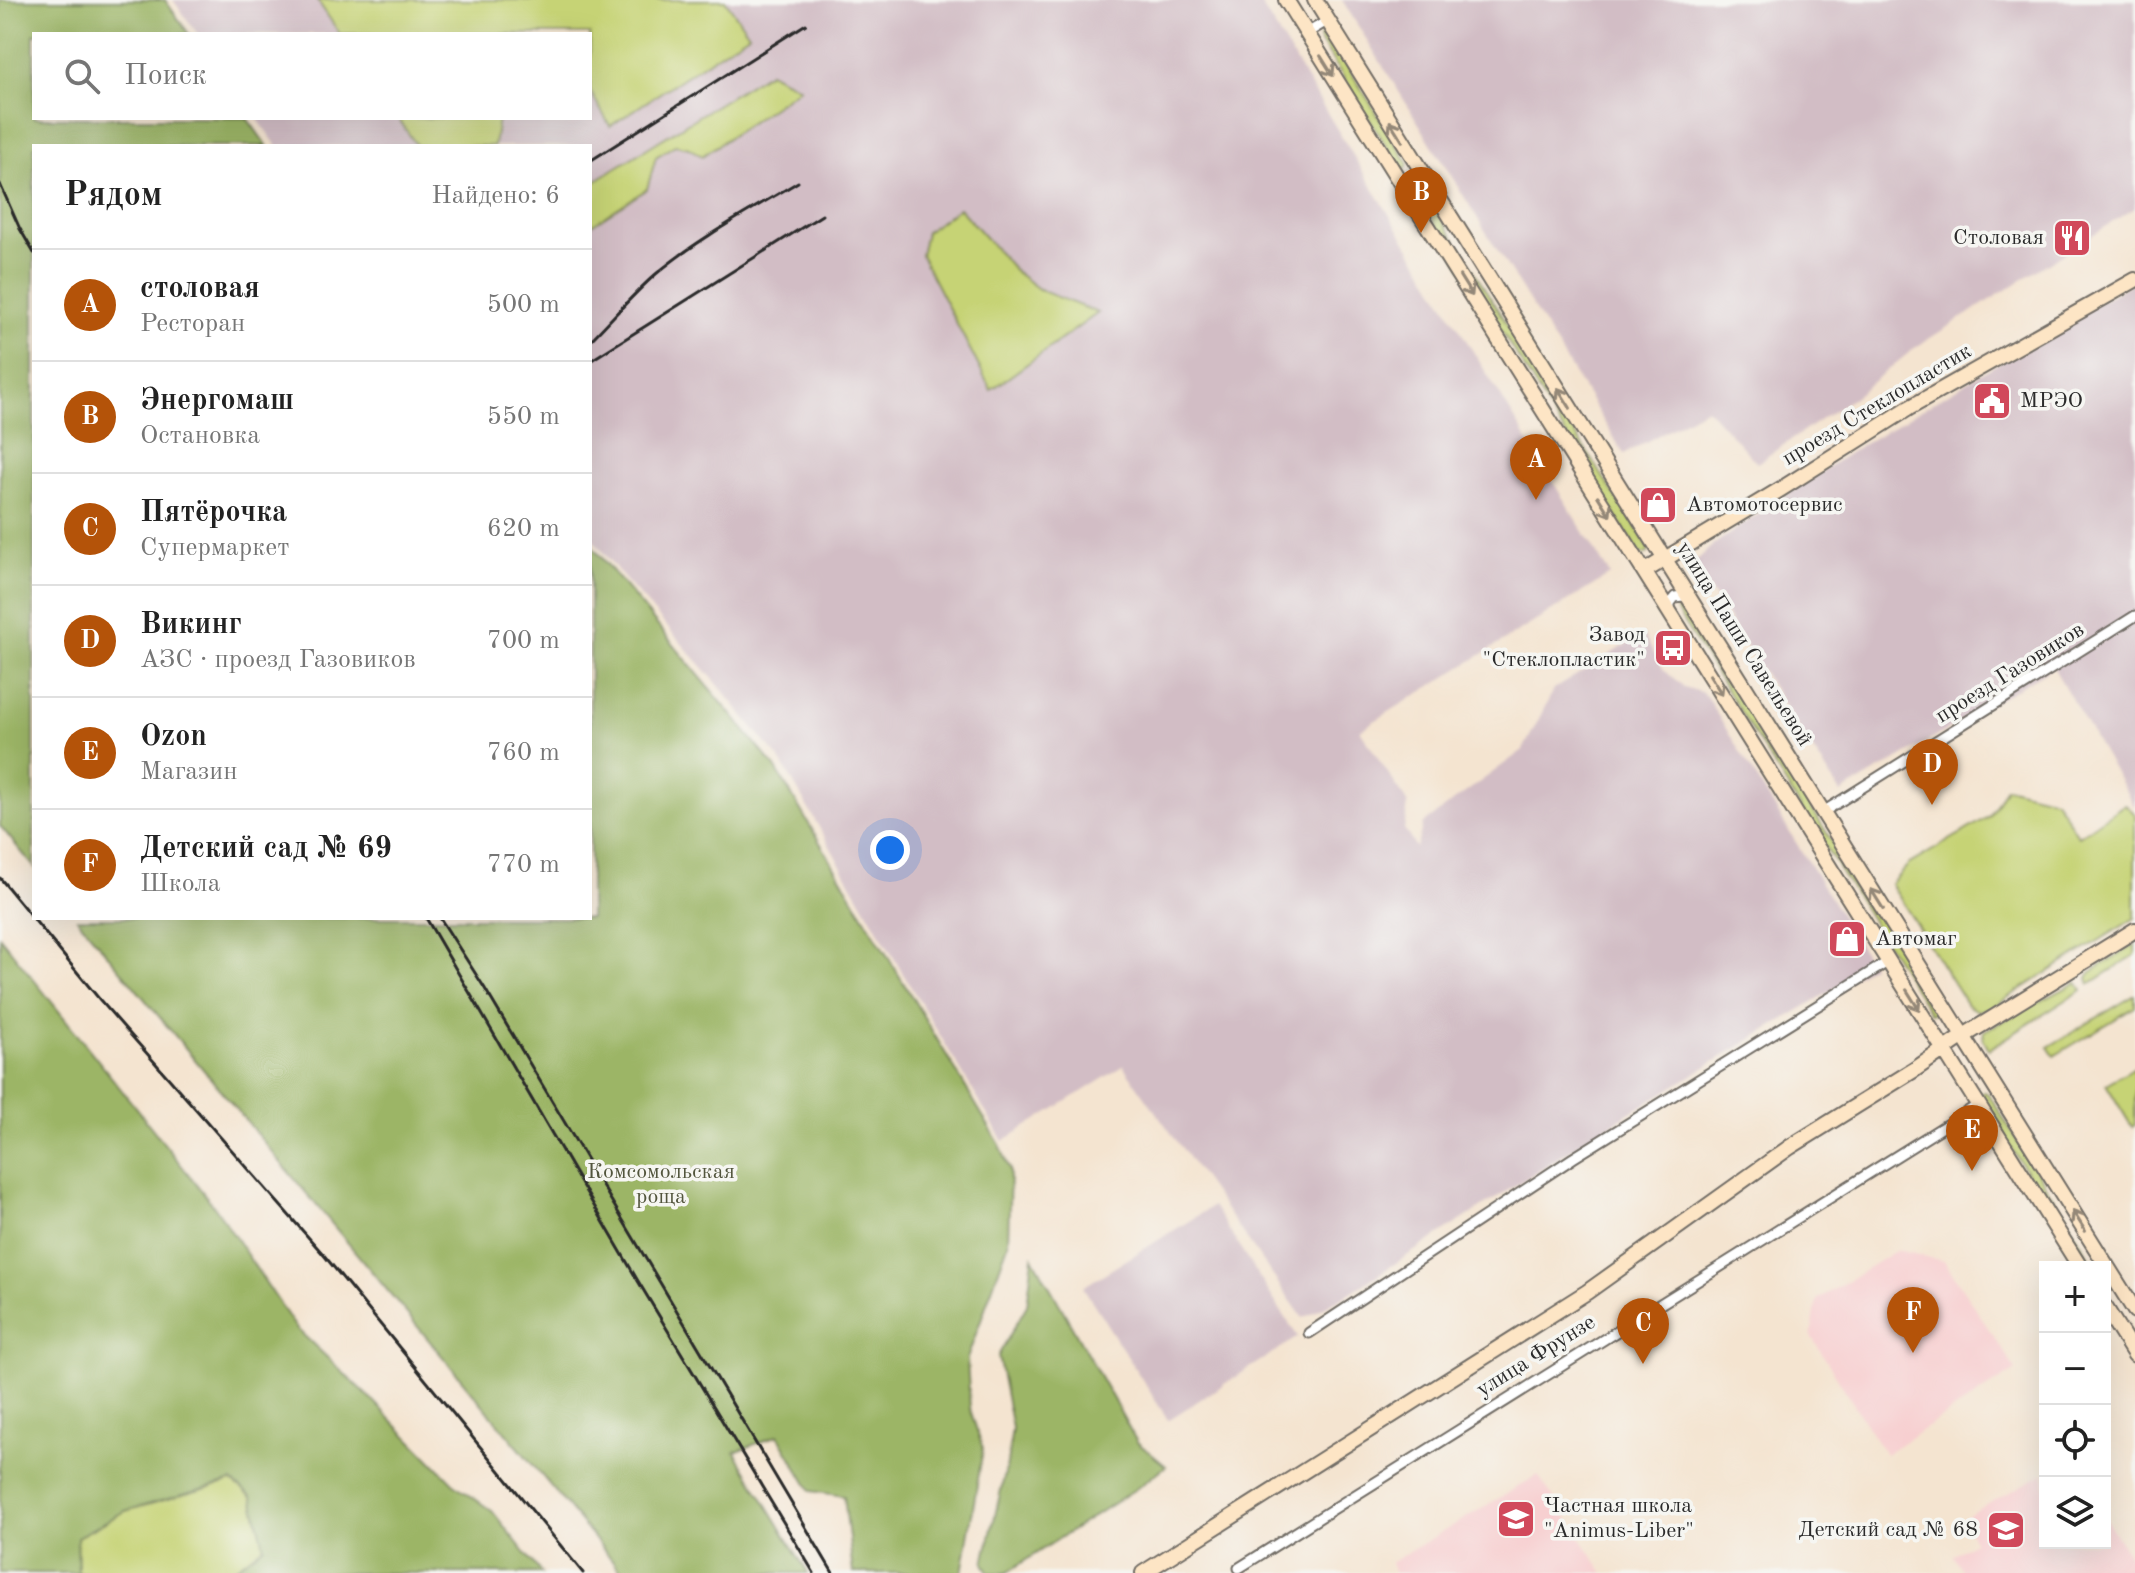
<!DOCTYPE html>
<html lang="ru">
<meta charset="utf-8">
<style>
body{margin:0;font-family:"Old Standard TT",serif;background:#f2f2f2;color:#222}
.controls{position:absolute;right:24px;bottom:24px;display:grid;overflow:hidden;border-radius:0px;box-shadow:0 8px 32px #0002}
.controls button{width:72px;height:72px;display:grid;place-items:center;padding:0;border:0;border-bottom:2px solid #e0e0e0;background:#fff;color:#222;font:40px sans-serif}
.you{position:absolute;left:890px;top:850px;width:28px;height:28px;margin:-20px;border:6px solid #fff;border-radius:50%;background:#1a73e8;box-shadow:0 0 0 12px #1a73e833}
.badge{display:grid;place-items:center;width:52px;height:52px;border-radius:50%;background:#b45309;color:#fff;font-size:26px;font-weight:700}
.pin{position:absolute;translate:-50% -66px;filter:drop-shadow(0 2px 4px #0008)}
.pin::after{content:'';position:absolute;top:42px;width:28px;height:24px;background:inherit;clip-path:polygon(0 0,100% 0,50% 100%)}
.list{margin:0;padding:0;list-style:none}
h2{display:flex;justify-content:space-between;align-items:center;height:104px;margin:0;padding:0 32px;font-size:34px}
h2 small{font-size:26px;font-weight:400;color:#767676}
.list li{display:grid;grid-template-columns:52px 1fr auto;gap:24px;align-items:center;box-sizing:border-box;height:112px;padding:0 32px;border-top:2px solid #e0e0e0}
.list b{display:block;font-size:30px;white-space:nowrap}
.list p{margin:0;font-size:26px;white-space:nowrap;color:#767676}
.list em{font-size:26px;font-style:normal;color:#767676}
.icon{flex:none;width:44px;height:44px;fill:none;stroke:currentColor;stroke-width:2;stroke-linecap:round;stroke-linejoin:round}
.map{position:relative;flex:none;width:2135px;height:1573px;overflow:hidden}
.search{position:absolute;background:#fff;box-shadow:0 8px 32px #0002;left:32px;top:32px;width:560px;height:88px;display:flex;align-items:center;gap:20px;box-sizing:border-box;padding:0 28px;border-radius:0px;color:#767676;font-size:30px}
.panel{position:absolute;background:#fff;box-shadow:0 8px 32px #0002;left:32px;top:144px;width:560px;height:776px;border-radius:0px}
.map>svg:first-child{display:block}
</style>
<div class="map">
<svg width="2135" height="1573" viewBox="0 0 2135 1573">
<rect width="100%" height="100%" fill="#f6f6f2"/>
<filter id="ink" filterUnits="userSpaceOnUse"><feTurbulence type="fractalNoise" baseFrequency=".0125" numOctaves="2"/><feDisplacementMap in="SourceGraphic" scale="16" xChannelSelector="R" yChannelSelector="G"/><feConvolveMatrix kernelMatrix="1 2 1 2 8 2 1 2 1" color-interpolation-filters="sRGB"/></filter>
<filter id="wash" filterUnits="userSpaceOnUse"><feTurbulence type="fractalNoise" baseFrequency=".006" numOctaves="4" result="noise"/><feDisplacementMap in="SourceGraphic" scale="32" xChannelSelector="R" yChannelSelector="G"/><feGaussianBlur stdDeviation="1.8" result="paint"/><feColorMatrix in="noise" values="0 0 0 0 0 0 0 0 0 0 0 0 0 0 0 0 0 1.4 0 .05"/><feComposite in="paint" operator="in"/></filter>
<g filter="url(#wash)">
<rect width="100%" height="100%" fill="#f4e4d0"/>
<!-- built -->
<path fill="#f7cfd0" d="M1897,1250L1944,1261L2016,1370L1885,1454L1811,1336L1817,1300Z
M2045,1473V1543H2105V1517L2135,1565V1573H1964L1953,1556L1975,1541L1961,1519Z
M1538,1475L1604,1573H1394L1390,1563Z"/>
<!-- industrial -->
<path fill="#d2bdc5" d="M173,0H1258L1610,575L1360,730L1408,804L1404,829L1416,848L1423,824L1523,750L1554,689L1643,634L1664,670L1684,687L1704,693L1872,966L1590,1137L1345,1296L1303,1318L1124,1067L1125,1065L1003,1141L902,972L781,761L715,681L622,576L590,535V146H277L257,118H590V34H198Z
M1342,0H2135V208L1916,347L1854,397L1757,463L1707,408L1624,454Z
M2135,281V807L2053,667L1841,793L1693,564L1713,545L1849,453Z
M1213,1206L1298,1337L1168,1420L1083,1287Z"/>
<!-- green -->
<path fill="#c6d374" stroke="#787f50" stroke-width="2" d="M317,0H725L749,34L610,126L590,91V34H340Z
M1324,33L1329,37L1408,163L1407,168L1404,170L1400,168L1320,40V37Z
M769,72L800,88L702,156L689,148L675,145L656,157L647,189L590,226V184Z
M398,118H498L494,146H417Z
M1417,183L1422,187L1566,420L1641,535L1649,549L1648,553L1644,555L1639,553L1413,189V186Z
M959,208L1016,272L1040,290L1098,313L991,390L921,255L926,232Z
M1681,604L1684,605L1937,1009L1936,1012L1930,1013L1676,610V606Z
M2006,787L2055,799L2078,836L2125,804L2135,814V918L1991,1008L1977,1011L1967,1005L1891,884L1908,865L1990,816Z
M2135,944V955L2090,984L2088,978L2091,972Z
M2077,982L2082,990L1989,1049L1983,1038L1984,1031Z
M2135,995V1007L2054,1056L2048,1047Z
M2135,1067V1125L2132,1127L2106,1084Z
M1985,1092L1989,1095L2096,1267H2085L1981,1099V1094Z
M232,1481L252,1497L264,1546L229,1573H78L77,1537L125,1511Z"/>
<!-- forest -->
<path fill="#9cb566" stroke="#647048" stroke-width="2" d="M0,0H165L189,34H34V118H247L267,146H34V867L0,826Z
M590,544L775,767L1000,1145L1010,1170L1008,1244L967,1359L970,1409L983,1449L962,1573H853L844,1496L811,1491L778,1435L735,1452L808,1573H623L77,918H590Z
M0,937L217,1210L296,1328L372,1400L453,1483L492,1511L541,1573H229L264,1546L252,1497L232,1481L125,1511L77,1537L78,1573H0Z
M1033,1257L1137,1442L1166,1466L1137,1488L1006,1573H989L984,1563L1007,1464L1012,1428L998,1356L1027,1305Z"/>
</g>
<g filter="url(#ink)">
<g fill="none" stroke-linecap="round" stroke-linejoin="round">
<defs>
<path id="street" d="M1307,33L1327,21
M1670,611V603L1675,597L1683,596L1690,599
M1823,812L2135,616
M1309,1333L1573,1158L1889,961
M1239,1568L1978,1105"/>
<path id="secondary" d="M1286,0L2080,1267
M1315,0L2135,1311
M1645,571L1781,489L1909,408L2135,280
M2105,1307L2135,1355
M1143,1573L1587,1292L1790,1147L1914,1070L1962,1037L2135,930"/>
</defs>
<!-- street casing -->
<use href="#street" stroke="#716c65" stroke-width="13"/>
<!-- secondary casing -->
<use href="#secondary" stroke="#716c65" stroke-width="18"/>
<!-- street -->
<use href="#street" stroke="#fff" stroke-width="9"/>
<!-- secondary -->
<use href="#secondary" stroke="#fde5c5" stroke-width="14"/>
<!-- rail -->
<path stroke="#2b2b2b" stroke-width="3" d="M590,161L806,24
M0,184L20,229L34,253
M590,341C612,319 632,295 656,274C699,238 750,211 798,182
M590,361L822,215
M0,878L100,1000L323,1254L583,1573
M426,918L638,1281L814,1573
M440,918L484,987L833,1573"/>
</g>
<!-- one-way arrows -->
<defs><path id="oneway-shaft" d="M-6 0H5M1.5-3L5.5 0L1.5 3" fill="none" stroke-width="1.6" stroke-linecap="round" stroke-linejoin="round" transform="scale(2)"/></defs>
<g stroke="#948878">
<use href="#oneway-shaft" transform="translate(1327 66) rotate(58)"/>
<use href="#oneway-shaft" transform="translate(1396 131) rotate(-122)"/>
<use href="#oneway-shaft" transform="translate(1466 286) rotate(58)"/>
<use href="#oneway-shaft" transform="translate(1564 398) rotate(-122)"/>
<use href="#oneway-shaft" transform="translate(1604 506) rotate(58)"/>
<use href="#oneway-shaft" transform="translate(1716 685) rotate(58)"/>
<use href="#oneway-shaft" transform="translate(1877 899) rotate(-122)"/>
<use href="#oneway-shaft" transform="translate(1913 1000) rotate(58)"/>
<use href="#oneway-shaft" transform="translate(2079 1221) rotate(-122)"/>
</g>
</g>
<!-- icons -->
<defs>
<symbol id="restaurant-square" viewBox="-11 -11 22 22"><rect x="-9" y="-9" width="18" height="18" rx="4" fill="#d1495b" stroke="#f6f6f2"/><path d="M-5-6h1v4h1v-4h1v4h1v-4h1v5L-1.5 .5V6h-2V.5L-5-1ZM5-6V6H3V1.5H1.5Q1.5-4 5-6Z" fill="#fff"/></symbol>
<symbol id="civic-square" viewBox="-11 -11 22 22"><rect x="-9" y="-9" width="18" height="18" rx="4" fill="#d1495b" stroke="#f6f6f2"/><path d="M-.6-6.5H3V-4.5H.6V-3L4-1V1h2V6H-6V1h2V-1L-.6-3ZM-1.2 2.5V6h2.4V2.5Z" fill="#fff"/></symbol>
<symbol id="shop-square" viewBox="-11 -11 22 22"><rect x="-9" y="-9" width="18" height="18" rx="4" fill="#d1495b" stroke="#f6f6f2"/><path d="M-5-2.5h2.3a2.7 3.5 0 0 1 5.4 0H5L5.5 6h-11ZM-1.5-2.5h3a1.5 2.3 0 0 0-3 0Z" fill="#fff"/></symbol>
<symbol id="bus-square" viewBox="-11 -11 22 22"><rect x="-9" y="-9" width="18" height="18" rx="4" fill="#d1495b" stroke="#f6f6f2"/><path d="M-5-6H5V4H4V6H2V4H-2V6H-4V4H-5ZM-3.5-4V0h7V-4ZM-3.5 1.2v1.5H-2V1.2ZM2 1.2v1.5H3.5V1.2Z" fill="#fff"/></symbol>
<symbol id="school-square" viewBox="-11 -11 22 22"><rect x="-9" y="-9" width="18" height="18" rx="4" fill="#d1495b" stroke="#f6f6f2"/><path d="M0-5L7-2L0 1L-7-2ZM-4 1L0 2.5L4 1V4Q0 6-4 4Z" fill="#fff"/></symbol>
</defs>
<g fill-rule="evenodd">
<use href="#restaurant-square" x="2050" y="216" width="44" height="44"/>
<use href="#civic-square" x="1970" y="379" width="44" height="44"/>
<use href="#shop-square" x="1636" y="483" width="44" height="44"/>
<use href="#bus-square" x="1651" y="626" width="44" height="44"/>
<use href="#shop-square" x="1825" y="917" width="44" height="44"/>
<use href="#school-square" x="1494" y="1497" width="44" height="44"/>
<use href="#school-square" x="1984" y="1508" width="44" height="44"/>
</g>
<g text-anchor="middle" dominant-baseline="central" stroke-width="7" stroke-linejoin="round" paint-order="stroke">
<!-- poi labels -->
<g font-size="22" fill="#2b2b2b" stroke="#f6f6f2" text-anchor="start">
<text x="2044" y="238" text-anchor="end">Столовая</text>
<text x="2020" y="401">МРЭО</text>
<text x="1686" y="505">Автомотосервис</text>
<text x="1645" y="635" text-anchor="end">Завод<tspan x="1645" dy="25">"Стеклопластик"</tspan></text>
<text x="1875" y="939">Автомаг</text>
<text x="1544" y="1506">Частная школа<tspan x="1544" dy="25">"Animus-Liber"</tspan></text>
<text x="1978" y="1530" text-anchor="end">Детский сад № 68</text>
</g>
<!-- street labels -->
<g font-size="22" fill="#2b2b2b" stroke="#f6f6f2">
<text transform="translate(1877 405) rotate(-31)">проезд Стеклопластик</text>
<text transform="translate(1744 644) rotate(58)">улица Паши Савельевой</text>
<text transform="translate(2010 673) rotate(-32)">проезд Газовиков</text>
<text transform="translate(1536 1356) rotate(-32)">улица Фрунзе</text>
</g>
<!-- park labels -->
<g font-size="22" fill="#52553d" stroke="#f6f6f2">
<text x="661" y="1172">Комсомольская<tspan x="661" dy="25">роща</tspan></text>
</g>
</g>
</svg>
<div class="controls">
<button>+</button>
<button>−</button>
<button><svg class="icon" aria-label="locate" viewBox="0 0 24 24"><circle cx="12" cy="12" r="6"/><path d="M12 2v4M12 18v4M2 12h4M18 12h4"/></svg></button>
<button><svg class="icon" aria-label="layers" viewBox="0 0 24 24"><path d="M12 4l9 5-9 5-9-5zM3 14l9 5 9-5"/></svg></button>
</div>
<div class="you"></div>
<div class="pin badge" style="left:1536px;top:500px">A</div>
<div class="pin badge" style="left:1421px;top:233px">B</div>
<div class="pin badge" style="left:1643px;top:1364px">C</div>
<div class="pin badge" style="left:1932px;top:805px">D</div>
<div class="pin badge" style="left:1972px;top:1171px">E</div>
<div class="pin badge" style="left:1913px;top:1353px">F</div>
<div class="search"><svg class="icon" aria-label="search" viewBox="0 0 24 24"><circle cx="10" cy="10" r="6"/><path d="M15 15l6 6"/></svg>Поиск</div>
<section class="panel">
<h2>Рядом<small>Найдено: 6</small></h2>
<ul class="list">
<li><span class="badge">A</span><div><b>столовая</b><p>Ресторан</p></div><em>500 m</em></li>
<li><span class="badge">B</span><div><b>Энергомаш</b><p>Остановка</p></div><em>550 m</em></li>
<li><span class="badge">C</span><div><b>Пятёрочка</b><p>Супермаркет</p></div><em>620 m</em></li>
<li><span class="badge">D</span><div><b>Викинг</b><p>АЗС · проезд Газовиков</p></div><em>700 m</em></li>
<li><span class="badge">E</span><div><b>Ozon</b><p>Магазин</p></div><em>760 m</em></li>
<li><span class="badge">F</span><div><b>Детский сад № 69</b><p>Школа</p></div><em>770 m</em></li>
</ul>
</section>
</div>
